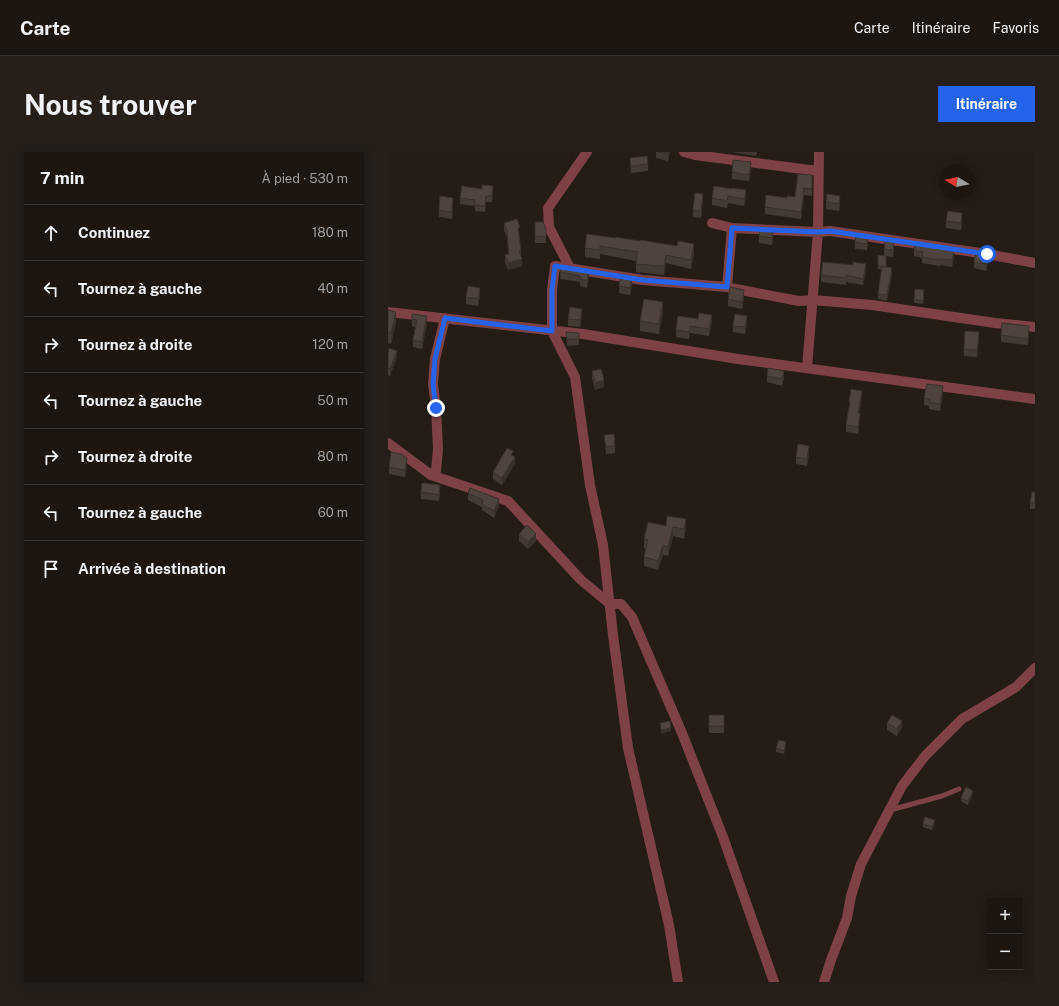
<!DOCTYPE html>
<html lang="fr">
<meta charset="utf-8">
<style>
body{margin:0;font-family:"Public Sans",sans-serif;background:#251e19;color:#f1f3f6}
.controls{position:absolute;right:12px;bottom:12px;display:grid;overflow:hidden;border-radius:0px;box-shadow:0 2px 10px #0003}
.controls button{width:36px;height:36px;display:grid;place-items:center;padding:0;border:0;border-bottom:1px solid #3a3430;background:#1c1510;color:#f1f3f6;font:20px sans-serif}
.compass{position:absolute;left:551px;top:12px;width:36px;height:36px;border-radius:50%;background:#1c1510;box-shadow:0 2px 10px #0003;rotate:280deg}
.stop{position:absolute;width:12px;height:12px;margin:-9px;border:3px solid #2563eb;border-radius:50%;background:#fff}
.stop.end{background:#2563eb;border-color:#fff;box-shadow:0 1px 4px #0008}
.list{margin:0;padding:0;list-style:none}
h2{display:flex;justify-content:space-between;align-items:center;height:52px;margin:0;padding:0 16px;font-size:17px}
h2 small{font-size:13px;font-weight:400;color:#a09f9f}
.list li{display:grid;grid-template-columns:26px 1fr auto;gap:12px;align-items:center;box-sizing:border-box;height:56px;padding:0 16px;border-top:1px solid #3a3430}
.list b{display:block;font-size:15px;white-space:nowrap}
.list em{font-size:13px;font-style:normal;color:#a09f9f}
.icon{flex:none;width:22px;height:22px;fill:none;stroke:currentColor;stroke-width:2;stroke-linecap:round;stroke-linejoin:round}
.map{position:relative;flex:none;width:647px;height:830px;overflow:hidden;border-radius:0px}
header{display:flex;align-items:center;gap:24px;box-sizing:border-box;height:56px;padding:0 20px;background:#1c1510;border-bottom:1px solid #3a3430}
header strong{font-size:19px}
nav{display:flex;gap:22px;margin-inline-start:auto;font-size:14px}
.intro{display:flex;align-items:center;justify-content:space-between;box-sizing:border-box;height:96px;padding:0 24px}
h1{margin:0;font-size:28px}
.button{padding:10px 18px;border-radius:0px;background:#2563eb;color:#fff;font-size:14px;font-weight:700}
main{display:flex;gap:24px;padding:0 24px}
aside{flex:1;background:#1c1510;border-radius:0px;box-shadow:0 2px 10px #0003}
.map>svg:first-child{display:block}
</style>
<header>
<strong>Carte</strong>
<nav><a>Carte</a><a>Itinéraire</a><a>Favoris</a></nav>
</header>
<div class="intro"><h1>Nous trouver</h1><a class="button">Itinéraire</a></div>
<main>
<aside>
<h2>7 min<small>À pied · 530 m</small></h2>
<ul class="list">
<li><svg class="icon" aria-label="ahead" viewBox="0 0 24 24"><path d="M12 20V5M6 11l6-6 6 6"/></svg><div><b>Continuez</b></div><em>180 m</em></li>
<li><svg class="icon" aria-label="left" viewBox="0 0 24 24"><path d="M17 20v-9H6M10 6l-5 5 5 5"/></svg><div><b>Tournez à gauche</b></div><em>40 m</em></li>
<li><svg class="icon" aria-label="right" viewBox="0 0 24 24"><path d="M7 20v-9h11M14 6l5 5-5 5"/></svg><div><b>Tournez à droite</b></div><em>120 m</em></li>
<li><svg class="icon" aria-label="left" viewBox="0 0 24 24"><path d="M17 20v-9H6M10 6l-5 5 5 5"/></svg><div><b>Tournez à gauche</b></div><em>50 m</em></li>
<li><svg class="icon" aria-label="right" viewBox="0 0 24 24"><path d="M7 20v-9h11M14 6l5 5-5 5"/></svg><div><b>Tournez à droite</b></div><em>80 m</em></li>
<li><svg class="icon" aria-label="left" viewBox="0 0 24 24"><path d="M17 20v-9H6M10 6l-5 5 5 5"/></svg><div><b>Tournez à gauche</b></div><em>60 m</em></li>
<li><svg class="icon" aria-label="arrive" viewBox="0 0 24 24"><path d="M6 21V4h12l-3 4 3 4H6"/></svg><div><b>Arrivée à destination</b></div></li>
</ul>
</aside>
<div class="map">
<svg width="647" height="830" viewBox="0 0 647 830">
<rect width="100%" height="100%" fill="#251c16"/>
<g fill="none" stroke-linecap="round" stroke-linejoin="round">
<!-- service -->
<path stroke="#7e4145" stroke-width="5" d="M502,658L554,644L571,637"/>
<!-- minor -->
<path stroke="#7e4145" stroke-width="10" d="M296,0L307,3L430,19
M324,71L344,76L430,80L442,79L599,102L647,111
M182,116L161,75L160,56L199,0
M342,136L411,149L425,148L484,153L607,171L647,175
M0,160L195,182L350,207L647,247
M419,216L430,80L431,0
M0,291L43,323L120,349L193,428L222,452H233L244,465L294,581L335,685L386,830
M43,323L48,319L50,297L48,256L45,232L47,207L57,166
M290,830L281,773L240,596L225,483L215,393L202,333L187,225L164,179V138L167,114L255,128L339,135L344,76
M436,830L443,808L459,766L463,744L473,712L514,634L537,604L574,567L628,535L647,516"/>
</g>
<!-- wall -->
<path fill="#433a34" d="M268,0H282L280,9L268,6Z
M344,0H369L368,4Z
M242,6L260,12V19L243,21L242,13Z
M363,17L361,29L344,27V20Z
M424,23V44L416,43L413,67L377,62V55L399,46L407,45Z
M326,34L358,45L356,54L340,51L339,56L324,53V46Z
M105,40L104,50H98L97,60L87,59V54L72,52V46Z
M315,48L313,66L305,65V58Z
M438,50L452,51L451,59L438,57Z
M65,52L64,67L51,65V58Z
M574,68L573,78L558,76V69Z
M147,70L158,77V91H147Z
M116,71L132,82H131L134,114L120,118L117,110V103L120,102L119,86L116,78Z
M199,82L306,101L303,117L278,111L276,123L248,120V109L212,102V107L197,105V96Z
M371,84H385L384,93L371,91Z
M467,90L480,91L479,98L467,97Z
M506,95L505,105L498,104V115L504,122L499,149L490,147V142L494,118L490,117V103H496V97Z
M526,98L566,105L564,115L553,113L552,114L534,111V106L526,104Z
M600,109L598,119L586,116V110Z
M173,115L201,126L199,136L192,134V130L172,127Z
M478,119L475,133L458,130V133L433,130V123Z
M244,133L242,143L231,141V134Z
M536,141L535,152L526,151V147Z
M92,143L90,154L78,152V145Z
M356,145L354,157L340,154V147Z
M0,158L8,171L3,192L0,191Z
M275,160L271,182L252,179V169Z
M194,163L192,175L180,174V167Z
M290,164L324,170L321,184L302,181L301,187L288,185V178Z
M24,167L39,171L34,197L25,195V188L27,175L24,174Z
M359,171L357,182L345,180V174Z
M178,180L191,181V193L179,194Z
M641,181L640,193L613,190V183Z
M591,187L589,205L576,204V197Z
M0,200L9,205L2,224L0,223Z
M204,219L216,235L207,238L204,226Z
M379,224L396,226L394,234L379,230Z
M555,241L552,259L541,257V254L536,253V246Z
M474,246L471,261L472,268L470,282L458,280V273L461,256V249Z
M216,283L227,294V301L218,302Z
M421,301L419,314L408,312V305Z
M125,304L127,312L114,333L105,327V320Z
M19,313L17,325L1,322V315Z
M33,340H52L51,349L33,347Z
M647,340V357H642V350Z
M80,341L111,354L106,366L94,358V355L80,348Z
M278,374L298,377L296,387L285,384L280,404L275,403L270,418L256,414V405L258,397L256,396V387Z
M131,382L148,389L140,397L131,389Z
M321,563H336V581H321Z
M499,571L514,576L509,584L499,578Z
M398,594L396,602L388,600V596Z
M585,642L580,653L573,649V646Z
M547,671L544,678L535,675V672Z"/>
<!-- shaded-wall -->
<path fill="#37302b" d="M280,0H282L280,9Z
M363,10V17L361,29V23Z
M416,36V43L413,67V60Z
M358,38V45L356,54V47Z
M315,42V48L313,66V59Z
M98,44V50L97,60V54Z
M452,44V51L451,59V52Z
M65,46V52L64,67V60Z
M574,61V68L573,78V71Z
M385,78V84L384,93V86Z
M506,88V95L505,105V98Z
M306,92V101L303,117V108Z
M566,99V105L564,115V108Z
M600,102V109L598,119V112Z
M278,103V111L276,123V114Z
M134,107V114L120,118V111Z
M478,112V119L475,133V127Z
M504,116V122L499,149V143Z
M201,119V126L199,136V129Z
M244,126V133L242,143V136Z
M92,136V143L90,154V147Z
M356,138V145L354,157V150Z
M275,150V160L271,182V172Z
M194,157V163L192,175V168Z
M8,160V171L3,192V181Z
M324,163V170L321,184V177Z
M39,164V171L34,197V190Z
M359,164V171L357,182V175Z
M302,174V181L301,187V180Z
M591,180V187L589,205V198Z
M9,199V205L2,224V217Z
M396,219V226L394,234V227Z
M216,228V235L207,238V231Z
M555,234V241L552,259V252Z
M474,239V246L470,268V261Z
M472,261V268L470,282V275Z
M421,294V301L419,314V307Z
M127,305V312L114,333V326Z
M19,306V313L17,325V318Z
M52,333V340L51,349V343Z
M111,347V354L106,366V359Z
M298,367V377L296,387V377Z
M285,375V384L280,404V395Z
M148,382V389L140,397V390Z
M275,393V403L270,418V409Z
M514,569V576L509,584V577Z
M283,576V579L273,582V578Z
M398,590V594L396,602V599Z
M585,639V642L580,653V649Z
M547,668V671L544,678V675Z"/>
<!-- building -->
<path fill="#4e443d" stroke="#37302b" d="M270,0H280V2Z
M259,4L260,12L243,14L242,6Z
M345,8L363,10L361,23L344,20Z
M410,22L424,23V37L416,36L413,60L377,55L378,43L399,46V44L407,45Z
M94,33L105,34L104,44H98L97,54L87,53V48L72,46L74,34L94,37Z
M326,34L344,37V36L358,38L356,47L340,44L339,49L324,46Z
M307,41L315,42L313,59L305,58Z
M439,42L452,44L451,52L438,50Z
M52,44L65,46L64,60L51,58Z
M560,59L574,61L573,71L558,69Z
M129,67L132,75L130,76L133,99H131L134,107L120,111L117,103L121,102L119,79L116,71Z
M147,70H155L158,77V85L147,84Z
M373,77L385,78L384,86L371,84Z
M199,82L227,86V85L252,89V88L289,94L290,89L306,92L303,108L278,103L276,114L248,112L250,100L212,94V98L197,96Z
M468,83L480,84L479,92L467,90Z
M497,87L506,88L505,98L496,97Z
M527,92L566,99L564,108L553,107L552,108L534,105L535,100L526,98Z
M588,100L600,102L598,112L586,110Z
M490,103L498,104V115L490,114Z
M435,110L465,113V110L478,112L475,127L458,123V126L433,123Z
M494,114L504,116L499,143L490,142Z
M173,115L201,119L199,129L192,127V124L172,120Z
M233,124L244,126L242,136L231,134Z
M80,134L92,136L90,147L78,145Z
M342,135L356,138L354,150L340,147Z
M527,137L536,138L535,149L526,147Z
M256,147L275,150L271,172L252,169Z
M182,155L194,157L192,168L180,167Z
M0,158L8,160L3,181H0Z
M311,161L324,163L321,177L302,174L301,180L288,178L290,164L310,167Z
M24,162L39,164L34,190L25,188L29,168L24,167Z
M347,162L359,164L357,175L345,174Z
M614,171L641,174L640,187L613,183Z
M577,179L591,180L589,198L576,197Z
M178,180L191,181V187H179Z
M1,196L9,199L2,217L0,216V200Z
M380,216L396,219L394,227L379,224Z
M213,217L216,228L207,231L204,219Z
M539,232L555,234L552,252L541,250L542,247L536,246Z
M463,237L474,239L470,261H472L470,275L458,273L462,249H461Z
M226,282L227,294L218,295L216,283Z
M410,292L421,294L419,307L408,305Z
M119,296L125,299L123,303L127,305L114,326L105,320Z
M3,300L13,302L19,306L17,318L1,315Z
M34,331L52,333L51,343L33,340Z
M82,336L111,347L106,359L94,352L95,348L80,341Z
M644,340H647V351L642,350Z
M279,364L298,367L296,377L285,375L280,395L275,393L270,409L256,405L260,388L256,387L260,370L278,374Z
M139,373L148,382L140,390L131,382Z
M321,563H336V574H321Z
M504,563L514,569L509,577L499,571Z
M282,569L283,576L273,578L272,571Z
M391,588L398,590L396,599L388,596Z
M578,635L585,639L580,649L573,646Z
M537,665L547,668L544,675L535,672Z"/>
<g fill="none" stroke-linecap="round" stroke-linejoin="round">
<!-- route -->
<path stroke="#2563eb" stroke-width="5" d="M48,256L45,232L47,207L57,166L164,179V138L167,114L255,128L339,135L344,76L430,80L442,79L599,102"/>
</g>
</svg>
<div class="controls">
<button>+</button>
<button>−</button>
</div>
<svg class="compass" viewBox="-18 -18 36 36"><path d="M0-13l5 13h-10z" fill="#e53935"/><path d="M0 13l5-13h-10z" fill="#a09f9f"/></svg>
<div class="stop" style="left:599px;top:102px"></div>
<div class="stop end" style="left:48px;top:256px"></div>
</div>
</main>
